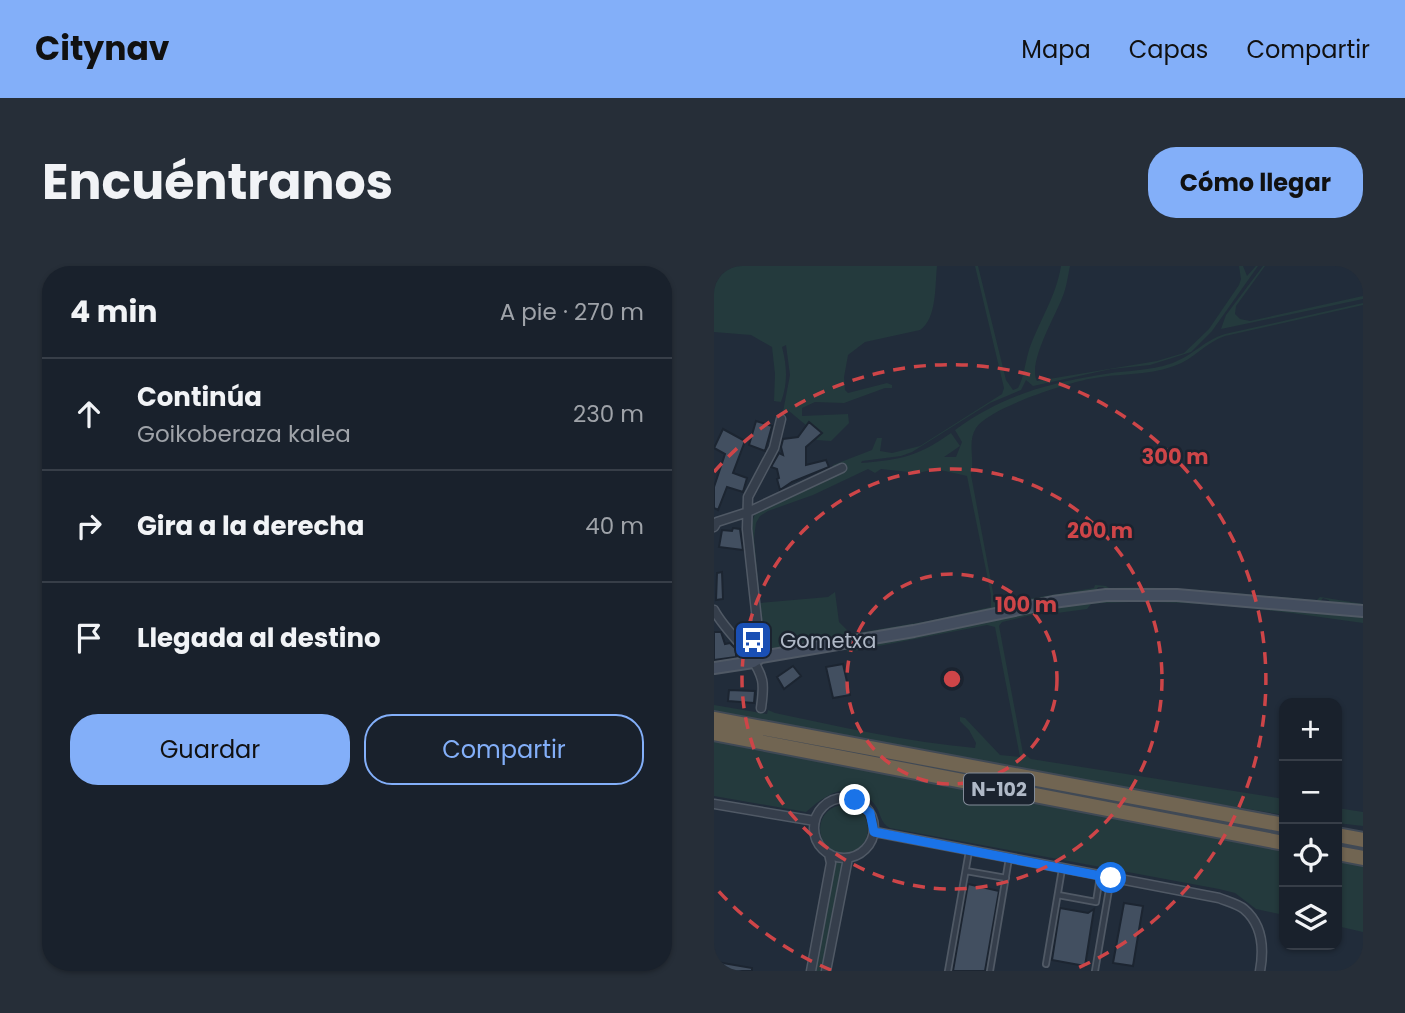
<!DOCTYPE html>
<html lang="es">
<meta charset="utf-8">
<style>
body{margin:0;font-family:Poppins,sans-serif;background:#262e38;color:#f1f3f6}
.controls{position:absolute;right:21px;bottom:21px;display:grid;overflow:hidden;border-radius:14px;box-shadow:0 2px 5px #0004}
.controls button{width:63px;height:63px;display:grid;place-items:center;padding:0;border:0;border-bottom:2px solid #373e48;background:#19212c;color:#f1f3f6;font:35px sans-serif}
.stop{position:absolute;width:21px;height:21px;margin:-16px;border:5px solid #1a73e8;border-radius:50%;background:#fff}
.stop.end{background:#1a73e8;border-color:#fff;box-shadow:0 2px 7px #0008}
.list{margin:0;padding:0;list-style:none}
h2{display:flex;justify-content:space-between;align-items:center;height:91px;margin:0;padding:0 28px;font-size:30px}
h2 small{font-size:23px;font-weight:400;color:#9fa3a9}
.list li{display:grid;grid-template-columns:46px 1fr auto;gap:21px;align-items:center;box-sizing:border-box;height:112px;padding:0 28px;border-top:2px solid #373e48}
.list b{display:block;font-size:26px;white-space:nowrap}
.list p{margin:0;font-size:23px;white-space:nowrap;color:#9fa3a9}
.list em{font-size:23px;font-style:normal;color:#9fa3a9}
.actions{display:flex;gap:14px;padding:21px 28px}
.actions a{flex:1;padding:16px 0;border:2px solid #83aff9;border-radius:28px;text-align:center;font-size:24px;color:#83aff9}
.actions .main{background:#83aff9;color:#111}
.icon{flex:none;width:38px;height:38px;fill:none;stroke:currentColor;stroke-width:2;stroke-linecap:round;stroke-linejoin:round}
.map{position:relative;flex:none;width:649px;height:705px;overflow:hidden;border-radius:28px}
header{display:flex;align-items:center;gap:42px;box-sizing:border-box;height:98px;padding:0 35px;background:#83aff9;color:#111}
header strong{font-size:33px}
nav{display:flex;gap:38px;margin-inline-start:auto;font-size:24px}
.intro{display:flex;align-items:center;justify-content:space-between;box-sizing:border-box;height:168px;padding:0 42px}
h1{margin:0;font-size:49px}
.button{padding:18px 32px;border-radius:28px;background:#83aff9;color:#111;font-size:24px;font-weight:700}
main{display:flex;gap:42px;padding:0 42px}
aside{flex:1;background:#19212c;border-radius:28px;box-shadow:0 2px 5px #0004}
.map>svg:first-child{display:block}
</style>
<header>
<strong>Citynav</strong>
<nav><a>Mapa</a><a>Capas</a><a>Compartir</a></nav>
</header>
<div class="intro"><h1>Encuéntranos</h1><a class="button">Cómo llegar</a></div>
<main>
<aside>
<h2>4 min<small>A pie · 270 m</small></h2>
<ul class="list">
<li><svg class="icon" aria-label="ahead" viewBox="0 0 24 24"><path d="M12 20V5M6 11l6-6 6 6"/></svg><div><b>Continúa</b><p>Goikoberaza kalea</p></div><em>230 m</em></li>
<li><svg class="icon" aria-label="right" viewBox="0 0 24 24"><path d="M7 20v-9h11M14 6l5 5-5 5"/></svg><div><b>Gira a la derecha</b></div><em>40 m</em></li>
<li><svg class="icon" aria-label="arrive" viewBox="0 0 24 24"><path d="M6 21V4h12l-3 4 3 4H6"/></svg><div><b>Llegada al destino</b></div></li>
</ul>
<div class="actions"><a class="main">Guardar</a><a>Compartir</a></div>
</aside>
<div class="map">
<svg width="649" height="705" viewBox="0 0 649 705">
<rect width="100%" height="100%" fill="#212c3a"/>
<!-- green -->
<path fill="#243a3d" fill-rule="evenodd" d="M0,0H223C221,18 223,53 206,64L151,76L134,89L130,111L131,124L134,127L173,117L178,119V122H171L130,137L101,136L88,142V150L134,148L135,157L117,175L102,174L105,170L75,145L68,151L76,109L72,79L68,81C73,100 74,117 67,136L60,135L61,108L58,81L37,69L0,66Z
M261,0H264L292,114L299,124L304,122C310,111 311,97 315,84C325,55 342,31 347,0H356C354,9 353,18 350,27C343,48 313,96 323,115L443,95L470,87L495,63L525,19L527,13L525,0H529L533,10L542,0H544L498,65L477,86L436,99L397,103L319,120L312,114L307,124L276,137L198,186L187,190L148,195L147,197C187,194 205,190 237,167L246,180L230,191H242L248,176L241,164C286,131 330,118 385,109C406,105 428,105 449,100C477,93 488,75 511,68L649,37V39L511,70C492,76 479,94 460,100C433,110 403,107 375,113C350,118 275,142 262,162C253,176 261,193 257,209L281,337L286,338L300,336V340L191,363L188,360L184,361L183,365L60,385C51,382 49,379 46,371L37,259L42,245L120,209L119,199L158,184L163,172H168L166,185L178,187L206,180L288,128L290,122ZM154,203L161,207L167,203L204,207L222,203L253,210L277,329V341L214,355L137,368L125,356L121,326L114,331L46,337L40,272L42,257L46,250L54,245L99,229Z
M549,0H551L522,40L521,48L526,53L536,55L649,30V33L507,63L512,49Z
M381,319L392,320L395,322C465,319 533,329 603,334L606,331L649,338V342L616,338L615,334L609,332L605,337L392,324L389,321H384L381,327L308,338L307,334L380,322Z
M442,332L649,349V357C559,344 467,331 377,338L373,343L343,347L338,344L288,356L285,360L309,487L317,493L570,533V549L356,513L0,446V439L53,448L54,444L61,447C127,461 194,476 261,482L262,477L255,464L246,455V451L251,452L286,489L306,491L281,361L273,359L134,386L131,382L327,342L385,334Z
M0,473L570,584V649L542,643L521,627L505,623L176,562C166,557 167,547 161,539C140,510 112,528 92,546L0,530Z
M189,494L570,564V572L188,498Z
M106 563a24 24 0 1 1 48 0a24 24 0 1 1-48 0Z
M623,542L649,546V560L623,557Z
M121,594L128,596L107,705H100Z
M623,595L649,600V666L623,660Z"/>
<!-- building -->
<path fill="#424f60" stroke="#1c2531" stroke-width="2" d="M42,155L58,160L51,185L35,179Z
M95,156L108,167L92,181V199L112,194L115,201L78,216L66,224L63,213L65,212L63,203L57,201L65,187L69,189L67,181L69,173L84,171Z
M9,163L31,175L19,207L33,212L29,226L13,221L4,244L0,242V221L11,188L0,182Z
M19,262L26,263L29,284L5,281L8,264L18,265Z
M8,306L9,333L2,334L3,307Z
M0,366H7L11,378L16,377L22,383V391L0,394Z
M129,398L136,429L119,432L112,401Z
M79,400L87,410L70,423L63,411Z
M15,424L41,425L40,437L14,435Z
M254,618L285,625L271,705H239Z
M410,637L429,640L419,700L399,697Z
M346,642L374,647L380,643L371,700L338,694Z
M3,696L38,702V705H1Z"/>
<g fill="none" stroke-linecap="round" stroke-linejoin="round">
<defs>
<path id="lane" d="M252,605L292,612
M344,629L382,636L386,610
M332,698L348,603
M234,705L255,585
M276,705L295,592
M381,705L397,612"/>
<path id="street" d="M0,261L3,256L34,246L128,202
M0,344C12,367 42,389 48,414C50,422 48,434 47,442
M47,391L33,263L34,231L60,182L67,153
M100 562a30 30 0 1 1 60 0a30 30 0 1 1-60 0Z
M0,538L101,555
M161,566L505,632C512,635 524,638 530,643C549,659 550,683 546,705
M97,705L117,597L115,588
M112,705L134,592"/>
<path id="secondary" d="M0,402L39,396L47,391L200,365L339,336L392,329H463L649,345"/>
<path id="highway" d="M0,453L570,559
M0,467L570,577
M623,569L649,574
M623,587L649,592"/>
</defs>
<!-- lane casing -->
<use href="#lane" stroke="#505965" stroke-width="8"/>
<!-- street casing -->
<use href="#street" stroke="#505965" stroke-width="11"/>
<!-- secondary casing -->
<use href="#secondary" stroke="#505965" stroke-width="14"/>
<!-- highway casing -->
<use href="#highway" stroke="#404955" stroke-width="18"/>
<!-- lane -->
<use href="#lane" stroke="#353e4b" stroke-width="4.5"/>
<!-- street -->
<use href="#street" stroke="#353e4b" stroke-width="8"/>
<!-- secondary -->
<use href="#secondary" stroke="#434d5e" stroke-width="10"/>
<!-- highway -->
<use href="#highway" stroke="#716552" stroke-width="14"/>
</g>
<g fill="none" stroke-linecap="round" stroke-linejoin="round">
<!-- route -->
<path stroke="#1a73e8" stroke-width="9" d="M141,534L156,547L160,566L397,612"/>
</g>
<!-- distance rings -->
<g fill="none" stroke="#ce4548" stroke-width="3.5" stroke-dasharray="12 9">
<circle cx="238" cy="413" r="105"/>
<circle cx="238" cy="413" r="210"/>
<path d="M117 704A315 315 0 0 1 0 620M0 206A315 315 0 1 1 359 704"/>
</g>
<!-- icons -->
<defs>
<symbol id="bus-square" viewBox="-11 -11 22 22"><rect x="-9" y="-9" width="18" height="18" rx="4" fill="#1a4fb4" stroke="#1b232f"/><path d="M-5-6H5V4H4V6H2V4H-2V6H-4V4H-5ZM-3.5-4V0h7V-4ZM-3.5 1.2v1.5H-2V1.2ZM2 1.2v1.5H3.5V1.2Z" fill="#fff"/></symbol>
</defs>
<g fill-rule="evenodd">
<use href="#bus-square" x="17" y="352" width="44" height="44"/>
</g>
<g text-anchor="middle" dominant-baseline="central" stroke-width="5" stroke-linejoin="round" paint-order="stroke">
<!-- shield labels -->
<rect fill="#1b232f" stroke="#838c99" stroke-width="2" x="250" y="507.5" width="70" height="31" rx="5"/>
<g font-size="19" font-weight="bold" fill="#b0b9c7">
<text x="285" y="523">N-102</text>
</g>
<!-- poi labels -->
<g font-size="21" fill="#b0b9c7" stroke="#1b232f" text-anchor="start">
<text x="66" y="374">Gometxa</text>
</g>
</g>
<circle cx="238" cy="413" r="10" fill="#ce4548" stroke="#1b232f" stroke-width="3.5"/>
<g font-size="21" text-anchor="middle" font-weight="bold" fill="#ce4548" stroke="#1b232f" stroke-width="5" stroke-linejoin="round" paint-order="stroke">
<text x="461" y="198">300 m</text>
<text x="386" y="272">200 m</text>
<text x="312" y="346">100 m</text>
</g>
</svg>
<div class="controls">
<button>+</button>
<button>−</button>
<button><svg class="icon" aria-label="locate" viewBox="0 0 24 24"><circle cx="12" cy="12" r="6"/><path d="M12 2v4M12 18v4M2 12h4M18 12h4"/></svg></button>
<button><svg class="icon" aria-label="layers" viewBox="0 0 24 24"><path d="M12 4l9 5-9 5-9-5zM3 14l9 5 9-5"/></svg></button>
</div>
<div class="stop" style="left:397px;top:612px"></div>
<div class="stop end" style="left:141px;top:534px"></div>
</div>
</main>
